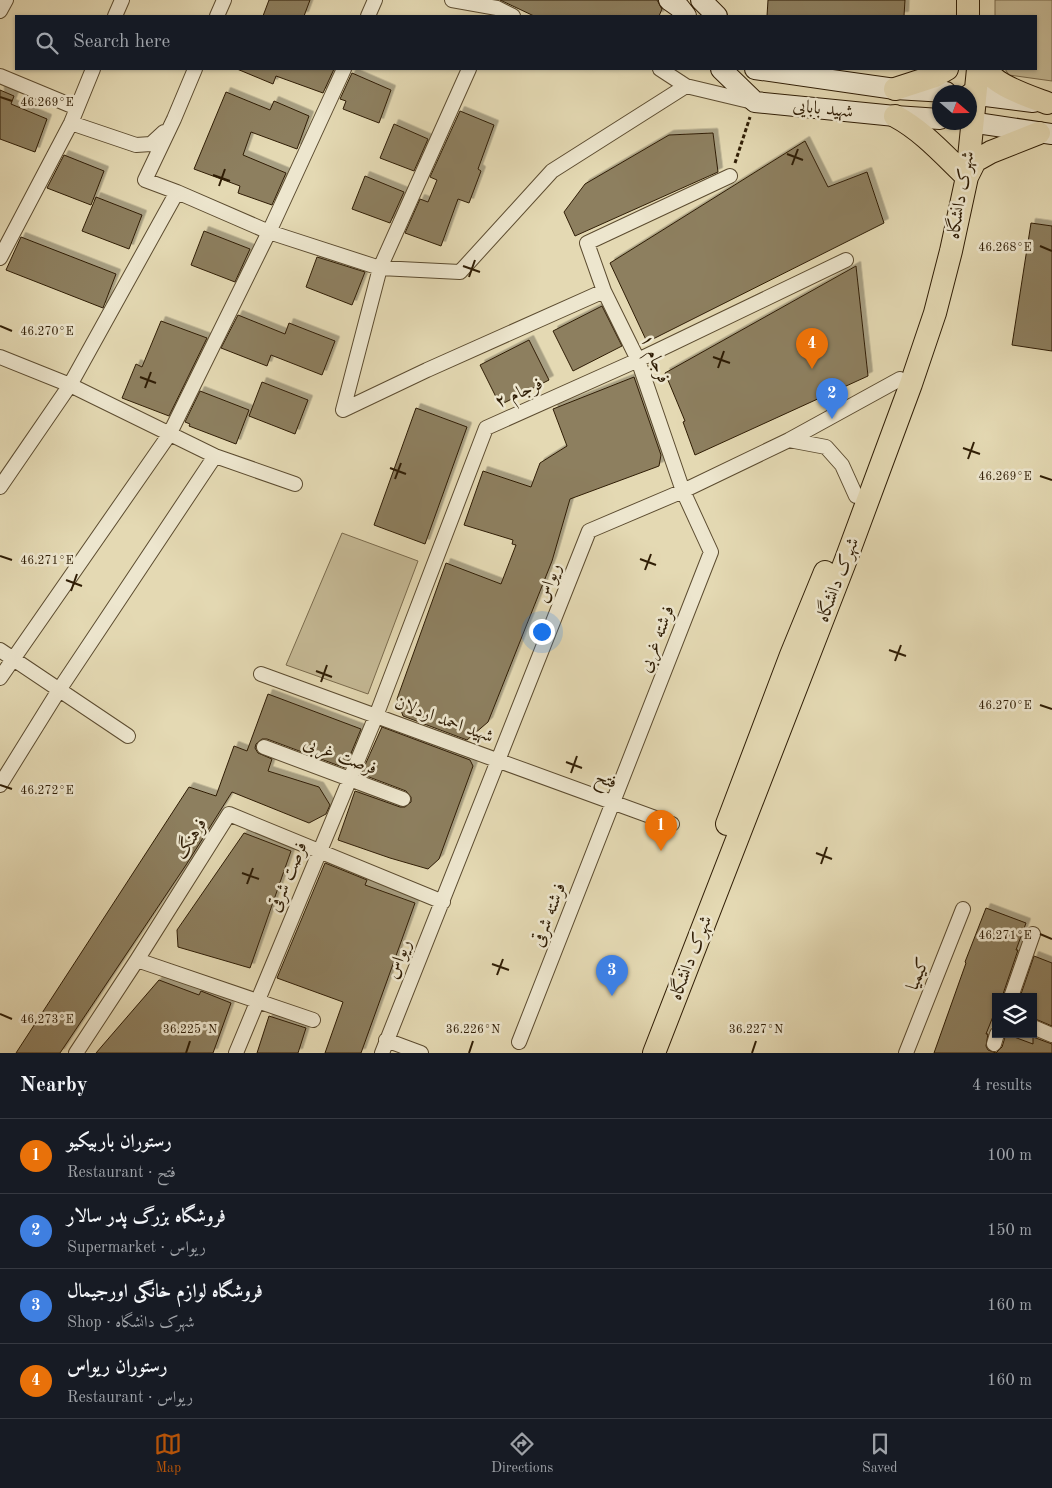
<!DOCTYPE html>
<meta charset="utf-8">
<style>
body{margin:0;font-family:"Old Standard TT",Amiri,serif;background:#242831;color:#f1f3f6}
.controls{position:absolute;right:15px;bottom:15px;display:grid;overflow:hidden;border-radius:0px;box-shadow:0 1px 4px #0004}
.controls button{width:45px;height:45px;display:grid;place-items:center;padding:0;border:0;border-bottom:1px solid #363941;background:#171b24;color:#f1f3f6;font:25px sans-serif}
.compass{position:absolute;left:932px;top:85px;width:45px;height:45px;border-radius:50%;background:#171b24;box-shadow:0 1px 4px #0004;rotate:110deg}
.you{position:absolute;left:541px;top:631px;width:18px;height:18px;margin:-12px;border:4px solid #fff;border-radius:50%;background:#1a73e8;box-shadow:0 0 0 8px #1a73e833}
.badge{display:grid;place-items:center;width:32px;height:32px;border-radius:50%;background:#b45309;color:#fff;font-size:16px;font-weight:700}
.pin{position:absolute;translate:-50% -41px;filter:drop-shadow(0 1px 2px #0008)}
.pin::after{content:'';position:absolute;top:26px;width:18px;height:15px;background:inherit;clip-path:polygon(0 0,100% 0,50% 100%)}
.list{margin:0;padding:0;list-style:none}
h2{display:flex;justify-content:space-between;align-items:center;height:65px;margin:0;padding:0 20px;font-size:21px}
h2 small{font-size:16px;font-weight:400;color:#9ea1a6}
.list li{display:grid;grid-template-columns:32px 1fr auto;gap:15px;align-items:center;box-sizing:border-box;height:75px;padding:0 20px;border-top:1px solid #363941}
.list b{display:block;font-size:19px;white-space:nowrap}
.list p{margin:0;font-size:16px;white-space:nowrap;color:#9ea1a6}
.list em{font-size:16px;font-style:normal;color:#9ea1a6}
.icon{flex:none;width:28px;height:28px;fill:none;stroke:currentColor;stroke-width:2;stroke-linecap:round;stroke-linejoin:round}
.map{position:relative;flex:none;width:1052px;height:1053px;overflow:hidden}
.search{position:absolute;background:#171b24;box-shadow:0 1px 4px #0004;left:15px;right:15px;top:15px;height:55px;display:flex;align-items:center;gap:12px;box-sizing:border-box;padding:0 18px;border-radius:0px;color:#9ea1a6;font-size:19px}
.sheet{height:365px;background:#171b24}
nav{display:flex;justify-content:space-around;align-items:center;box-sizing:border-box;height:70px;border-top:1px solid #363941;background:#171b24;font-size:14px;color:#9ea1a6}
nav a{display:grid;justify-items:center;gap:2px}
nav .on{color:#b45309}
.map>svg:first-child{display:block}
</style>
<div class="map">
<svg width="1052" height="1053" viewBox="0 0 1052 1053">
<defs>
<filter id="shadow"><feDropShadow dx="4.5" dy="-4.5" stdDeviation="0" flood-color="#0004"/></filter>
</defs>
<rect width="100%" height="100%" fill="#e4d9b3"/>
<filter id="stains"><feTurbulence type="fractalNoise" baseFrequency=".004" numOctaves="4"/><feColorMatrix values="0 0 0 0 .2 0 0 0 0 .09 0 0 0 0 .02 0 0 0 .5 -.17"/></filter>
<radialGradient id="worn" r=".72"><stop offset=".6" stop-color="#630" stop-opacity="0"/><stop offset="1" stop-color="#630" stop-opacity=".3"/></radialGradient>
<!-- green -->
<path fill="#c5b995" stroke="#7a6b4d" d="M995,0H1052V81L1009,75L1005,69H1036V16H995Z
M342,533L418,561L368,694L286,665Z"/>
<!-- building -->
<path fill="#8d7f5f" stroke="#2f1d05" filter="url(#shadow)" d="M269,0H310L304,16H263Z
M500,0H657L662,9L659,16H534Z
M768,0H905L904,16H767Z
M237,69H334L323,93L276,76L273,84Z
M352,73L391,90L379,123L343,109L346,101L340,99Z
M0,90L14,96L11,104L47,119L35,152L0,139Z
M226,92L270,110L274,101L309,116L297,149L251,132L243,155L286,173L272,205L238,193L240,186L194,169Z
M460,111L494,125L478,169L481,171L469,203L458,199L441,246L405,233L420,199L428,202L437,180L430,177Z
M394,124L428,139L414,171L380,158Z
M713,133L718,172L575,236L564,212L585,184L669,135Z
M805,141L828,187L867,172L884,223L647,342L610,263Z
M64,155L104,171L91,205L47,188Z
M365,176L404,192L390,223L352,209Z
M96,197L142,215L129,249L82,231Z
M1031,223L1052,226V351L1012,345Z
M204,231L250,249L235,282L191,265Z
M21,237L116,274L103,308L6,270Z
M317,257L365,272L352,305L306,287Z
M856,266L868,376L695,455L683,422L685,421L665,373Z
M602,306L622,346L573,371L553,331Z
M238,315L285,334L289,323L335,341L322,375L271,355L267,366L221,348Z
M161,321L207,338L169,416L122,398L136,364L142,367Z
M529,340L549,380L500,405L480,365Z
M634,377L661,455L659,466L570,499L552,561L488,722L467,740L403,716L397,699L446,563L501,584L516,545L512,544L513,540L464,525L483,471L531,487L540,463L567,446L553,409Z
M262,382L308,400L295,434L249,416Z
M200,391L249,410L236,444L189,426L190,424L185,422Z
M416,408L467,427L425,544L374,525Z
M268,694L361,729L345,768L267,739H262L256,744L255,748L258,753L272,759L268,771L319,787L330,805L326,814L309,823L232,792L186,865L60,1053H16L189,787L216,796L234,746L247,751Z
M382,727L470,760L473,766L439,859L428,869L390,858L338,840L355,791L400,807H405L411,802V797L406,791L361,774Z
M244,833L291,851L250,968L178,947L177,930Z
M325,863L367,880L365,885L415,903L361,1053H325L343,1002L277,978Z
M986,908L1026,923L1016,950H1018L1002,997H996V1009L986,1034H988L986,1046L988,1050L996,1053L1002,1047L1006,1034L1033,1044V1037L1052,1044V1053H934L966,963L965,962Z
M1034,956L1052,963V1026L1033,1018V997H1020Z
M159,980L199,995L201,991L231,1003L213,1053H96Z
M269,1016L306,1028L298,1053H257Z"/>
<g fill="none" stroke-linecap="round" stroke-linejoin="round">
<defs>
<path id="minor" d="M452,0L497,8L513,16
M0,11L6,0
M115,16L122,0
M217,16L224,0
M368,16L375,0
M195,69L174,119L145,180L177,192L269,232L344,69
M660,69L686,86L753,102
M0,76L77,108
M71,123L136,145L151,144L164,132
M0,258L71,123L93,69
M0,357L70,385L215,456L295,484
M343,410L380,268L469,69
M343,410L427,370L604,291
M789,440L826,447L842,465L856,496
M0,487L70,385L177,192
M0,650L128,736
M261,674L672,824
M0,678L169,435L269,232L380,268L460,272L552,171L686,86
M264,747L403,799
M0,785L59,690L215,456
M137,960L313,1020
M1011,997L1033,934
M1033,1027L1052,1035
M386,1040L421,1053
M519,1042L711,552L683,491L638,360L604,291L587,243L730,176
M994,1044L997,1034
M76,1053L137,960L229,814L443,902
M236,1053L376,716L486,428L638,360L846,260
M382,1053L589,531L683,491L789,440L900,379
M906,1053L963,909"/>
<path id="secondary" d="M669,0L679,7L686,16
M701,0L717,16
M721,69L755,102L895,116L940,119
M755,69L895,89L946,92
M970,94L1033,102
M970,122L1052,134"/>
<path id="primary" d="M968,16V0
M987,69C993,85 1031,97 1047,103
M895,89L935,76L947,69
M895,116C923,131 944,155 967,177
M967,177L975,161L991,152L1039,133
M727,824L791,655L825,572
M654,1053L845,562L911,384L935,313L951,251L967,177L978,69"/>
</defs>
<!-- minor casing -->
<use href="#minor" stroke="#5c4c30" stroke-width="16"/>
<!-- secondary casing -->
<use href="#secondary" stroke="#2f1d05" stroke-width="22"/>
<!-- primary casing -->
<use href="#primary" stroke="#2f1d05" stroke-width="24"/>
<!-- path -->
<path stroke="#2f1d05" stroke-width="3" stroke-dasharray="4 2.5" stroke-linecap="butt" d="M735,163L750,117"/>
<!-- minor -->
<use href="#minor" stroke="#ede6ce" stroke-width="14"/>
<!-- secondary -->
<use href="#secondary" stroke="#ede6ce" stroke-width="20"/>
<!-- primary -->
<use href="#primary" stroke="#e4d9b3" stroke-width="22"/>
</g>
<!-- ticks -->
<path fill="none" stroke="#2f1d05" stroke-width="2" d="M0,97L12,101M787,154L803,160M792,165L798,149M213,175L230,181M219,186L225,169M1040,246L1052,251M463,266L480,272M469,277L475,260M0,326L12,331M713,357L730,363M718,368L724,351M140,377L156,383M145,388L151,372M963,448L980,454M968,459L974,442M390,468L406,474M1040,476L1052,480M395,479L401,463M0,556L12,560M640,559L656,565M645,570L651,554M66,580L82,586M71,591L77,574M889,650L906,656M895,661L901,645M316,671L332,677M321,682L327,665M1040,705L1052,709M566,762L582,768M571,773L577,756M0,785L12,789M816,853L832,859M821,864L827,847M242,873L259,879M247,884L253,868M1040,934L1052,939M492,964L509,970M497,975L503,959M0,1014L12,1019M186,1053L190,1041M469,1053L473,1041M752,1053L756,1041"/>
<g text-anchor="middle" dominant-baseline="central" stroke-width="5" stroke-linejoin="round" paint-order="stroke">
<!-- street labels -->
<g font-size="18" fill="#2f1d05" stroke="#ede6ce">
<text transform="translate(823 109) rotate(6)">شهید بابایی</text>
<text transform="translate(961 195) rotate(-80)">شهرک دانشگاه</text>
<text transform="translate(655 359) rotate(68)">فرجام ۱</text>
<text transform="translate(519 393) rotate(-24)">فرجام ۲</text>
<text transform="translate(838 580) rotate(-69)">شهرک دانشگاه</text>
<text transform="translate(549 583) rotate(-69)">ریواس</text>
<text transform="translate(657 639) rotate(-69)">فرشته غربی</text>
<text transform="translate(444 720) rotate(20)">شهید احمد اردلان</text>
<text transform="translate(340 756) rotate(21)">فرصت غربی</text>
<text transform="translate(606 780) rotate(20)">فتح</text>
<text transform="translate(191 839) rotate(-58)">فرهنگ</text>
<text transform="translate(288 877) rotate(-67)">فرصت شرقی</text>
<text transform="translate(549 915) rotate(-69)">فرشته شرقی</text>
<text transform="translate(691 958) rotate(-69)">شهرک دانشگاه</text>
<text transform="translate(399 959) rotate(-68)">ریواس</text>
<text transform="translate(918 974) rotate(-68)">کیمیا</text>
</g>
</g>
<g font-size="12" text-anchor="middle" fill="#2f1d05" stroke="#ede6ce" stroke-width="5" stroke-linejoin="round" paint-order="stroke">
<text x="47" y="106">46.269°E</text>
<text x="1005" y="251">46.268°E</text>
<text x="47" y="335">46.270°E</text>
<text x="1005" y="480">46.269°E</text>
<text x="47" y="564">46.271°E</text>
<text x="1005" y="709">46.270°E</text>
<text x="47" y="794">46.272°E</text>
<text x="1005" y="939">46.271°E</text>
<text x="47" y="1023">46.273°E</text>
<text x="190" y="1033">36.225°N</text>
<text x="473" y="1033">36.226°N</text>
<text x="756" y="1033">36.227°N</text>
</g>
<rect width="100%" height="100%" filter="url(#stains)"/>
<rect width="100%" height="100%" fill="url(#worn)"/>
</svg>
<div class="controls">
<button><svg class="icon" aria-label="layers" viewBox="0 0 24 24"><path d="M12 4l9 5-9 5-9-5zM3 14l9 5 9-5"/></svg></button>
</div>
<svg class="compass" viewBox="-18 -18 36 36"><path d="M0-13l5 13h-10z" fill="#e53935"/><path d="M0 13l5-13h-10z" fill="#9ea1a6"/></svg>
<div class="you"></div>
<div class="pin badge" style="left:661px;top:851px;background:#e8710a">1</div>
<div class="pin badge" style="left:832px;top:419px;background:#3f7fe0">2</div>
<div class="pin badge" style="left:612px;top:996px;background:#3f7fe0">3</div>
<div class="pin badge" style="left:812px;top:369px;background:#e8710a">4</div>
<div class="search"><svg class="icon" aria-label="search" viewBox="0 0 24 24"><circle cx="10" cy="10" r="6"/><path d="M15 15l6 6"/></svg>Search here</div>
</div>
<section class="sheet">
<h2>Nearby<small>4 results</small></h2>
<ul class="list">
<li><span class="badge" style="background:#e8710a">1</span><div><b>رستوران باربیکیو</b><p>Restaurant · فتح</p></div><em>100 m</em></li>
<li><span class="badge" style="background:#3f7fe0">2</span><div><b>فروشگاه بزرگ پدر سالار</b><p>Supermarket · ریواس</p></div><em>150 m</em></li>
<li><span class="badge" style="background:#3f7fe0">3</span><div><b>فروشگاه لوازم خانگی اورجیمال</b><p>Shop · شهرک دانشگاه</p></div><em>160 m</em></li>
<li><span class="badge" style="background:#e8710a">4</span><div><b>رستوران ریواس</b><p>Restaurant · ریواس</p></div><em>160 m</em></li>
</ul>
</section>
<nav>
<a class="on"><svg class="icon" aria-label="map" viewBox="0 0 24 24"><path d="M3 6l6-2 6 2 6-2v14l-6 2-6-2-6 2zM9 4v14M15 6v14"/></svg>Map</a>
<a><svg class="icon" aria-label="directions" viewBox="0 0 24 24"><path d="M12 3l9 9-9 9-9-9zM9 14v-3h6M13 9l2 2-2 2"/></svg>Directions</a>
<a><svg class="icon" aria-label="saved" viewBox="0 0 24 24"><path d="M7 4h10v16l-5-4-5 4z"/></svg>Saved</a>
</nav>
